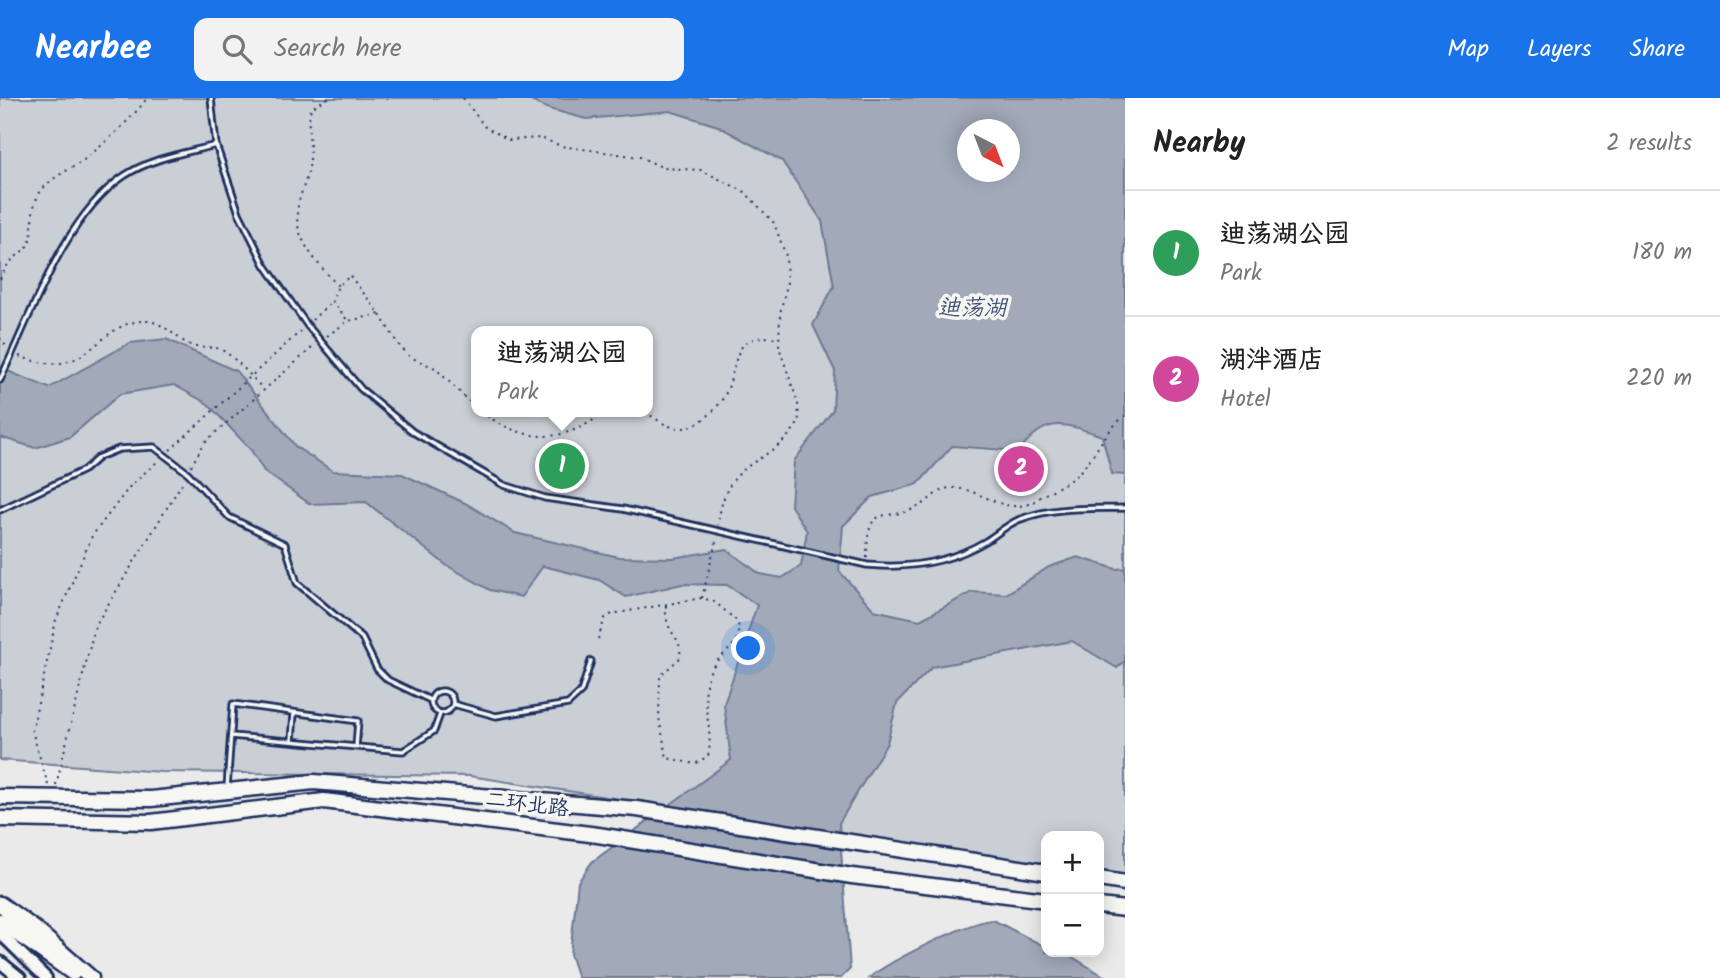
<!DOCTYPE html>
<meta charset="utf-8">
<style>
body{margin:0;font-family:Kalam,"LXGW WenKai TC",sans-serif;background:#f2f2f2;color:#222}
.controls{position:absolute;right:21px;bottom:21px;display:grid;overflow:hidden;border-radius:14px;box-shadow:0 4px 18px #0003}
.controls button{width:63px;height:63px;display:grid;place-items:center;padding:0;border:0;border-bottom:2px solid #e0e0e0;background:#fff;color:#222;font:35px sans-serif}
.compass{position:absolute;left:957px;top:21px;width:63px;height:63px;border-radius:50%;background:#fff;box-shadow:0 4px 18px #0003;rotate:138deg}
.you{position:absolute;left:749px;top:551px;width:24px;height:24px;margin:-18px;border:5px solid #fff;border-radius:50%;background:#1a73e8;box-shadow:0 0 0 10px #1a73e833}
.badge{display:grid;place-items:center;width:46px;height:46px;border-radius:50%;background:#1a73e8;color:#fff;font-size:23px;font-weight:700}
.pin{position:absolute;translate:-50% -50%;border:4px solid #fff;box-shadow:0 2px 7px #0006}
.popup{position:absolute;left:471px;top:228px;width:182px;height:91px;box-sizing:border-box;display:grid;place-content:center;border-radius:14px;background:#fff;filter:drop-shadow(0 2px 5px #0005);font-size:23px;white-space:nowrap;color:#767676}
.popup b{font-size:26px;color:#222}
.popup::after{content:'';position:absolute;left:50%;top:100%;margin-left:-14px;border:14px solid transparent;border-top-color:#fff}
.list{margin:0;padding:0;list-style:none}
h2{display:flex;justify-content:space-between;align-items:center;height:91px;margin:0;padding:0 28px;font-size:30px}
h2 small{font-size:23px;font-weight:400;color:#767676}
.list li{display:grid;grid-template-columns:46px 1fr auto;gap:21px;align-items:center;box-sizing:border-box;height:126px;padding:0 28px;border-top:2px solid #e0e0e0}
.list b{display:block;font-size:26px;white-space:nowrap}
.list p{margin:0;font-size:23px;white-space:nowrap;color:#767676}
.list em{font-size:23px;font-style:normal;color:#767676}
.icon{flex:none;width:38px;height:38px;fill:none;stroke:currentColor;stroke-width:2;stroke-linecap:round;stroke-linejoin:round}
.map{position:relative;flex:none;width:1125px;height:880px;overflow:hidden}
header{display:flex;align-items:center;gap:42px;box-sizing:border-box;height:98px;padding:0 35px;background:#1a73e8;color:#fff}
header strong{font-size:33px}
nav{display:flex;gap:38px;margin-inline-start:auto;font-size:24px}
.search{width:490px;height:63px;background:#f2f2f2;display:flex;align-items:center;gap:18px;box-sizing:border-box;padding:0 24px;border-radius:14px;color:#767676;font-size:26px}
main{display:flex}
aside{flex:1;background:#fff}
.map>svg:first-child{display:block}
</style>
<header>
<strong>Nearbee</strong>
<div class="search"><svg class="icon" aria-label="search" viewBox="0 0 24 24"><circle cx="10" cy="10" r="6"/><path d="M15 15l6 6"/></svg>Search here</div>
<nav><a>Map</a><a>Layers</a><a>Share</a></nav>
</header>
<main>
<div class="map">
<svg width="1125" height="880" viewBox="0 0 1125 880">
<rect width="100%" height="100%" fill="#e9eae9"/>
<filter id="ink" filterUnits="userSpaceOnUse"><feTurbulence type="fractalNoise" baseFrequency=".0143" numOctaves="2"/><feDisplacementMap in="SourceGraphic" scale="14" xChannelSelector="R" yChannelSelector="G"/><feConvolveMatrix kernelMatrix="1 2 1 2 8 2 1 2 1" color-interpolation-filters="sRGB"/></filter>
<g filter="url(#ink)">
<!-- green -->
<path fill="#caced5" stroke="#727e9a" stroke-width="2" fill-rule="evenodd" d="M0,0H1125V779L1099,775V738H1046V767L470,678L162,674L0,662ZM968,32H1010V74H968ZM476,233H648V314H476Z"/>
<!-- water -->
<path fill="#a2aaba" stroke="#6c7995" stroke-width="2" fill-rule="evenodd" d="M524,0H1125V377L1112,376L1102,338C1064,325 1046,317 1019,353L952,348L918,386L872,399L843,428L839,473L874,512L920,522L972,494L1006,496L1049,469L1078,459L1116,471L1125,470V563L1117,570L1072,543L932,569L897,605L887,645L839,725L850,871L841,880H578L570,856L578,784L592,764L731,662L724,606L757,507L727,487L682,486L626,499L599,482L543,468L521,499L490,492L446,467L366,404L310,406L264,373L251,352L208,306L174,287L120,296L70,339L35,350L0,339V270L49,290L130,245L166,241L236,273L296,349L333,373L402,376L465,405L515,435L619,459L673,460L726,451L760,476L782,480L801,468L807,433L791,408L794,363L833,312L835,273L813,227L834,188L822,123L782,63L718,28L670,13L586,21L549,11ZM968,32H1010V74H968Z
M993,822L1046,849V854H1064L1107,880H869C888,864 969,823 993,822Z"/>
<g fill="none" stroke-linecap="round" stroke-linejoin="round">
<defs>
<path id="lane" d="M211,0L216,47L239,115L265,167L307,227L361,291L413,334L504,387L545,400L623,411L867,467C909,471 949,465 986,443C997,436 1007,427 1018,422C1053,408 1088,411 1125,410
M0,282C30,219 65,117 124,78C151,60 185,55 216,47
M0,412L84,372L99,359L119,351L154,349L188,375L229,419L285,446L297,485L362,540L377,571L388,582L430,602
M431 604a11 11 0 1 1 22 0a11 11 0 1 1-22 0Z
M453,606L496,618L568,606L581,594L591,563
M231,638L403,653L434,633L440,616
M292,643L294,615
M227,690L233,606L358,623L356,649"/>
<path id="secondary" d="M0,835L46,880
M0,864L20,880"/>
<path id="highway" d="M0,699L151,701L314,684L637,711L1046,774
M0,721L151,724L324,703L598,737L852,778L1046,802
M1099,781L1125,785
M0,806L35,831L91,880
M1099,808L1125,811
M0,823L73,875"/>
</defs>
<!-- lane casing -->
<use href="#lane" stroke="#1b2f5e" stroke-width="9"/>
<!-- secondary casing -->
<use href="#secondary" stroke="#1b2f5e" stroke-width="16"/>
<!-- highway casing -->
<use href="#highway" stroke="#1b2f5e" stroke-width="19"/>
<!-- path -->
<path stroke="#1b2f5e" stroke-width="2" stroke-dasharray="2 5" stroke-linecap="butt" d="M328,0L311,10C306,30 311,40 310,59C310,79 297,98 297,118C297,145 321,169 338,188
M463,0L485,29L509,42L541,40L561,48L640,59L664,70L701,72L745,94L774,125L786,158L787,187L780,215L779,249L798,305L799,324C767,373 726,356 718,427
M350,178L380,216L348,223L332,203L338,188Z
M0,181L8,166L28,148C35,132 29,113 39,96C49,80 66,74 81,64C98,52 137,16 147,0
M380,217L398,246L410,259L435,270L476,310
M312,222L332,203
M327,238L348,223
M0,240L8,251
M19,258C92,287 95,222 146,223C164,223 176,242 193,248C201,251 212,248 220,251C232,256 254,281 263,291
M481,314C526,345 561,347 605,314
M645,314C655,320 667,330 679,330C700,331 722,307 728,290C739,259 733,235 777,240
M170,352L303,231
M191,368L205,344L314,248
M867,460C867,398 887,428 921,407C932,401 939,389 953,390C981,391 1000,415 1029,406C1035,404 1041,398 1047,395C1060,388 1072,383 1082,371C1098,353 1105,333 1125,318
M702,500L717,439
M598,541L605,520L612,516L702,500L715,504L738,524C742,549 723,552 712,570C696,596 715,630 708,658L695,666L667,660L659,620L660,578L680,560C683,535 664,539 666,507
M48,687L32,633L56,522L92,438L131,387L158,363
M56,687L95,528L184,382"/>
<!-- lane -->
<use href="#lane" stroke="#f6f6f2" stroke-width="3.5"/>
<!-- secondary -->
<use href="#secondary" stroke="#f6f6f2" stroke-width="10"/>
<!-- highway -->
<use href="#highway" stroke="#f6f6f2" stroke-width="14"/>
</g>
</g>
<g text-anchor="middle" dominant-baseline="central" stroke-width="7" stroke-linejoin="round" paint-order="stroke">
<!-- street labels -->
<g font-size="21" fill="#1b2f5e" stroke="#f6f6f2">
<text transform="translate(527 707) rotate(7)">二环北路</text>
</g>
<!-- water labels -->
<g font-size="23" font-style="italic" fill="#44547a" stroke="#f6f6f2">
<text x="972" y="211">迪荡湖</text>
</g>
</g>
</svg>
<div class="controls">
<button>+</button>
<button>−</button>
</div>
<svg class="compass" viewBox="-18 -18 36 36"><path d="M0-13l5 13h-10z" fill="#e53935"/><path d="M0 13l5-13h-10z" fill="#767676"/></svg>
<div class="you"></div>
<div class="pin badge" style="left:562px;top:368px;background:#2e9e5b">1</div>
<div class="popup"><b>迪荡湖公园</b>Park</div>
<div class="pin badge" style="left:1021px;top:371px;background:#d1479c">2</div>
</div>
<aside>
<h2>Nearby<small>2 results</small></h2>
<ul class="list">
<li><span class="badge" style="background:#2e9e5b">1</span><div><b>迪荡湖公园</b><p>Park</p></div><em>180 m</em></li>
<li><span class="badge" style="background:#d1479c">2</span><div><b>湖泮酒店</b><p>Hotel</p></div><em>220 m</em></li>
</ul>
</aside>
</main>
